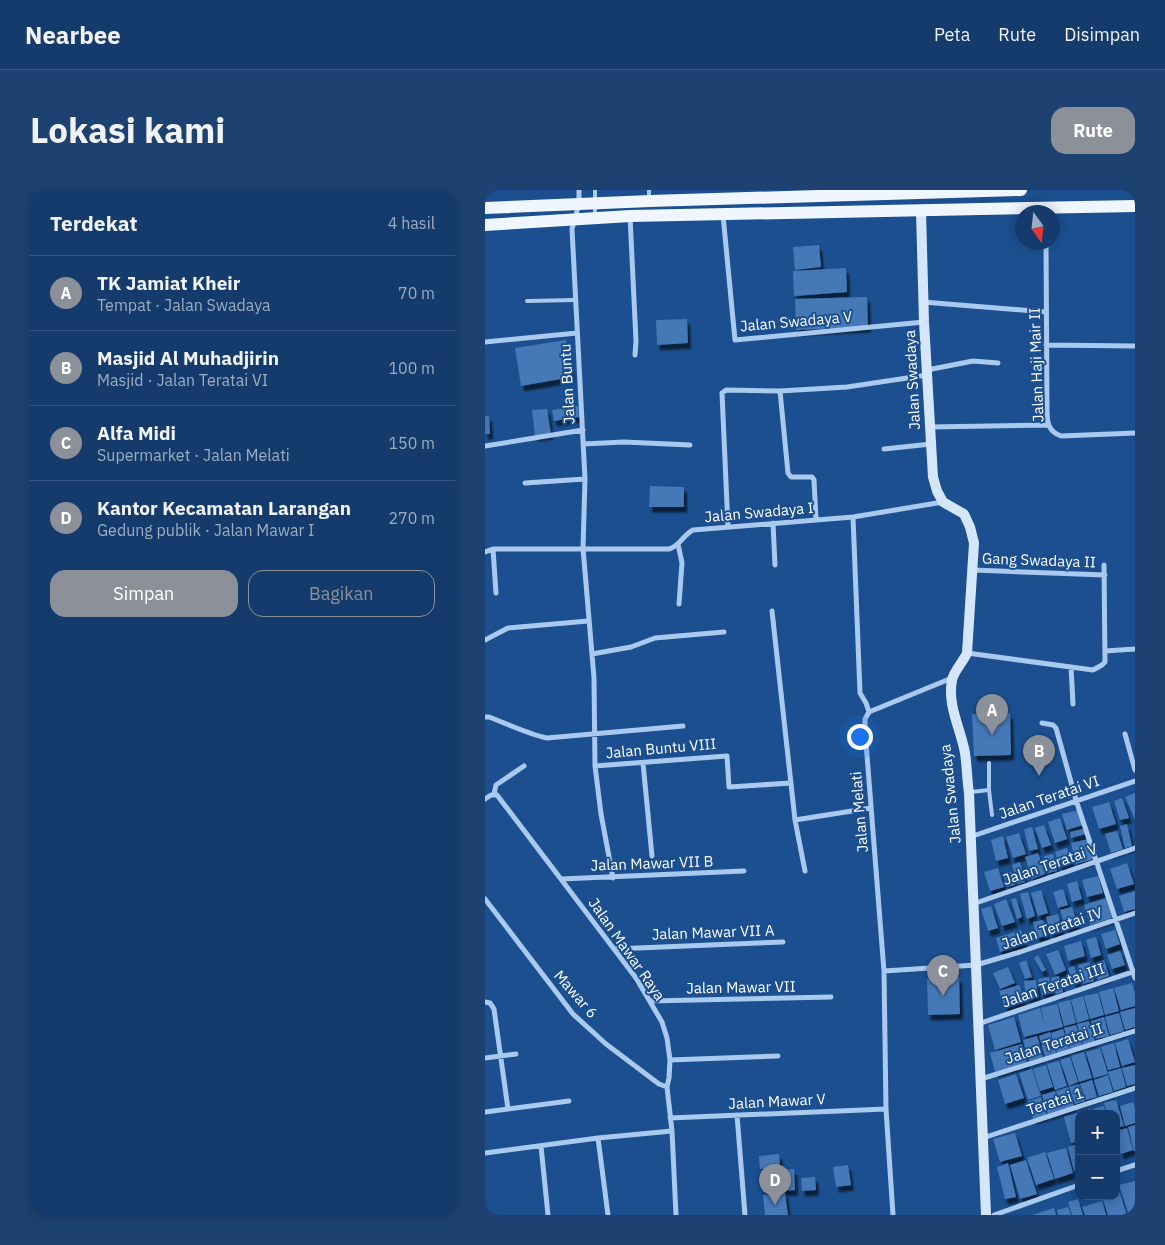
<!DOCTYPE html>
<html lang="id">
<meta charset="utf-8">
<style>
body{margin:0;font-family:"IBM Plex Sans",sans-serif;background:#1d4271;color:#f1f3f6}
.controls{position:absolute;right:15px;bottom:15px;display:grid;overflow:hidden;border-radius:10px;box-shadow:0 2px 12px #0003}
.controls button{width:45px;height:45px;display:grid;place-items:center;padding:0;border:0;border-bottom:1px solid #33557e;background:#143b6b;color:#f1f3f6;font:25px sans-serif}
.compass{position:absolute;left:530px;top:15px;width:45px;height:45px;border-radius:50%;background:#143b6b;box-shadow:0 2px 12px #0003;rotate:165deg}
.you{position:absolute;left:374px;top:546px;width:18px;height:18px;margin:-12px;border:4px solid #fff;border-radius:50%;background:#1a73e8;box-shadow:0 0 0 8px #1a73e833}
.badge{display:grid;place-items:center;width:32px;height:32px;border-radius:50%;background:#8c9099;color:#fff;font-size:16px;font-weight:700}
.pin{position:absolute;translate:-50% -41px;filter:drop-shadow(0 1px 2px #0008)}
.pin::after{content:'';position:absolute;top:26px;width:18px;height:15px;background:inherit;clip-path:polygon(0 0,100% 0,50% 100%)}
.list{margin:0;padding:0;list-style:none}
h2{display:flex;justify-content:space-between;align-items:center;height:65px;margin:0;padding:0 20px;font-size:21px}
h2 small{font-size:16px;font-weight:400;color:#9dadc1}
.list li{display:grid;grid-template-columns:32px 1fr auto;gap:15px;align-items:center;box-sizing:border-box;height:75px;padding:0 20px;border-top:1px solid #33557e}
.list b{display:block;font-size:19px;white-space:nowrap}
.list p{margin:0;font-size:16px;white-space:nowrap;color:#9dadc1}
.list em{font-size:16px;font-style:normal;color:#9dadc1}
.actions{display:flex;gap:10px;padding:15px 20px}
.actions a{flex:1;padding:11px 0;border:1px solid #8c9099;border-radius:15px;text-align:center;font-size:18px;color:#8c9099}
.actions .main{background:#8c9099;color:#fff}
.map{position:relative;flex:none;width:650px;height:1025px;overflow:hidden;border-radius:15px}
header{display:flex;align-items:center;gap:30px;box-sizing:border-box;height:70px;padding:0 25px;background:#143b6b;border-bottom:1px solid #33557e}
header strong{font-size:24px}
nav{display:flex;gap:28px;margin-inline-start:auto;font-size:18px}
.intro{display:flex;align-items:center;justify-content:space-between;box-sizing:border-box;height:120px;padding:0 30px}
h1{margin:0;font-size:35px}
.button{padding:12px 22px;border-radius:15px;background:#8c9099;color:#fff;font-size:18px;font-weight:700}
main{display:flex;gap:30px;padding:0 30px}
aside{flex:1;background:#143b6b;border-radius:15px;box-shadow:0 2px 12px #0003}
.map>svg:first-child{display:block}
</style>
<header>
<strong>Nearbee</strong>
<nav><a>Peta</a><a>Rute</a><a>Disimpan</a></nav>
</header>
<div class="intro"><h1>Lokasi kami</h1><a class="button">Rute</a></div>
<main>
<aside>
<h2>Terdekat<small>4 hasil</small></h2>
<ul class="list">
<li><span class="badge">A</span><div><b>TK Jamiat Kheir</b><p>Tempat · Jalan Swadaya</p></div><em>70 m</em></li>
<li><span class="badge">B</span><div><b>Masjid Al Muhadjirin</b><p>Masjid · Jalan Teratai VI</p></div><em>100 m</em></li>
<li><span class="badge">C</span><div><b>Alfa Midi</b><p>Supermarket · Jalan Melati</p></div><em>150 m</em></li>
<li><span class="badge">D</span><div><b>Kantor Kecamatan Larangan</b><p>Gedung publik · Jalan Mawar I</p></div><em>270 m</em></li>
</ul>
<div class="actions"><a class="main">Simpan</a><a>Bagikan</a></div>
</aside>
<div class="map">
<svg width="650" height="1025" viewBox="0 0 650 1025">
<defs>
<filter id="shadow"><feDropShadow dx="3" dy="5.5" stdDeviation="1" flood-color="#0009"/></filter>
</defs>
<rect width="100%" height="100%" fill="#1b4f8f"/>
<!-- building -->
<path fill="#4478b7" filter="url(#shadow)" d="M334,55L336,77L310,80L308,57Z
M361,78L362,102L309,106L308,81Z
M382,107L383,137L311,140L310,109Z
M202,129L203,153L172,155L171,130Z
M81,150L87,187L36,196L30,158Z
M93,216L94,227L69,231L67,220Z
M62,219L66,244L50,246L47,220Z
M0,226H4L5,244H0Z
M165,296L199,297V317H164Z
M525,523L526,565L489,566L487,524Z
M650,603V630L640,607Z
M637,608L644,628L635,630L629,611Z
M624,612L631,634L614,639L607,617Z
M594,620L598,635L582,640L577,624Z
M575,628L582,649L570,653L563,632Z
M642,634L647,656L640,658L635,636Z
M559,635L566,655L557,658L550,638Z
M547,637L553,659L544,661L539,639Z
M598,639L600,644L586,648L585,642Z
M632,641L638,659L626,663L620,644Z
M534,643L541,664L528,668L521,647Z
M518,646L523,668L511,671L506,650Z
M604,649L609,669L591,674L586,653Z
M582,658L587,673L575,677L570,662Z
M553,663L560,684L547,689L540,667Z
M568,664L572,681L563,683L559,666Z
M535,672L540,692L533,694L527,675Z
M642,673L649,694L632,699L625,679Z
M513,678L519,697L505,701L499,682Z
M526,682L530,695L522,697L518,684Z
M613,686L618,703L602,707L597,690Z
M592,691L597,709L587,712L582,694Z
M578,699L583,715L573,718L568,702Z
M556,700L563,723L553,726L546,703Z
M650,701V719L639,722L634,706Z
M543,702L550,726L542,729L535,704Z
M531,708L537,727L532,729L526,709Z
M621,708L627,728L605,735L599,715Z
M521,709L530,732L517,736L509,714Z
M506,716L513,738L503,741L496,719Z
M587,717L593,736L581,739L575,720Z
M573,724L577,742L566,745L561,727Z
M558,730L562,746L552,748L548,732Z
M536,740L540,754L515,762L511,748Z
M630,740L635,754L621,759L616,744Z
M611,747L616,765L606,768L601,750Z
M596,751L600,766L583,771L579,756Z
M573,760L581,780L570,785L561,764Z
M635,761L640,775L627,779L622,765Z
M553,765L561,780L557,782L549,768Z
M541,770L547,787L540,789L534,773Z
M619,770L624,786L613,790L608,774Z
M604,772L609,791L598,794L593,775Z
M589,776L594,791L588,792L583,778Z
M523,777L530,793L515,799L508,783Z
M574,786L578,802L571,804L566,788Z
M474,787L475,824L443,825L442,788Z
M564,787L567,803L557,805L553,789Z
M551,790L553,806L541,808L539,791Z
M647,793L650,803V816L636,820L629,798Z
M534,795L540,812L520,818L514,801Z
M628,798L634,821L620,825L614,802Z
M613,803L619,825L605,829L599,806Z
M598,806L604,829L592,833L586,810Z
M585,810L591,833L579,836L573,813Z
M572,814L578,837L539,847L533,825L555,818L560,836L556,818Z
M650,818V837L640,840L635,822Z
M634,823L639,841L625,845L620,827Z
M529,827L536,852L510,860L503,835Z
M619,827L624,846L611,849L606,831Z
M604,831L610,851L598,855L592,834Z
M591,835L597,855L585,859L579,838Z
M578,839L584,859L572,863L566,843Z
M565,842L571,863L560,866L554,846Z
M552,846L558,867L544,871L538,850Z
M643,849L650,872L637,876L630,853Z
M629,853L635,877L623,880L616,857Z
M537,854L542,873L510,882L505,863Z
M615,858L623,884L609,888L601,862Z
M599,862L607,888L594,892L586,866Z
M585,867L593,892L584,896L575,870Z
M574,871L582,896L570,900L562,874Z
M561,875L568,897L555,901L548,879Z
M650,875V894L642,896L637,878Z
M636,878L641,897L629,901L623,882Z
M547,879L556,906L543,910L534,883Z
M531,884L539,908L520,914L513,890Z
M623,885L628,902L614,906L609,890Z
M607,890L612,907L601,910L595,894Z
M594,894L600,911L590,914L584,897Z
M583,897L589,916L563,925L557,905L570,901L575,919L571,901Z
M556,907L562,925L548,929L543,911Z
M631,910L639,936L631,938V924H622L619,913Z
M648,912L650,919V933L640,936L635,916Z
M619,916L621,924H609L608,919Z
M606,919L607,924H594V951L586,953L579,927Z
M650,935V961H649L643,937Z
M642,938L648,960L636,964L631,947V941Z
M530,943L537,966L515,972L508,949Z
M594,954V980L589,981L583,957Z
M581,958L588,983L570,989L562,963Z
M560,962L569,989L551,995L542,968Z
M294,964L295,978L275,979L274,966Z
M541,970L552,1004L535,1009L525,975Z
M523,973L531,1007L520,1009L512,977Z
M363,975L366,995L351,997L348,977Z
M309,979L310,1000L278,1002L277,981Z
M330,987L331,1000L317,1001L316,988Z
M650,991V1020L643,1023L634,995Z
M634,1000L642,1025H623L617,1006H631V1001Z
M300,1003L303,1025H280L278,1005Z
M593,1009L598,1025H587L583,1012Z
M617,1011L621,1025H600L597,1017Z
M583,1017L586,1025H573L572,1020Z
M569,1018L571,1025H547Z"/>
<g fill="none" stroke-linecap="round" stroke-linejoin="round">
<!-- lane -->
<path stroke="#a9c9ee" stroke-width="4" d="M164,0V8
M110,25V0
M42,111L90,110
M504,600L507,625
M486,602L504,600V573"/>
<!-- street -->
<path stroke="#a9c9ee" stroke-width="5" d="M94,0V14L87,39L100,289L98,358L109,488L110,576L116,624L128,688
M238,25L250,150L439,132
M145,26L151,151L150,165
M561,52L562,217C562,231 562,241 576,246L650,243
M438,112L561,122
M0,152L92,143
M561,155L650,156
M442,180L488,171L513,173
M295,201L303,283L306,287H327L329,290L331,329
M445,237L564,235
M98,254L139,252L205,255
M0,256L98,240
M399,259L446,254
M40,293L100,289
M368,327L375,503L381,513L384,522
M288,333L290,375
M243,337L237,203L241,200L295,201L362,197L442,185
M193,354L197,373L194,414
M8,359L11,403
M0,362L8,359H184C195,356 198,345 208,340L368,327L458,312
M488,380L620,385
M287,421L310,630
M0,450L23,438L103,431
M620,461L650,459
M482,463L608,480L617,475L620,472L619,375
M107,464L146,457L170,448L239,442
M586,477L588,514
M0,527H4C23,534 42,544 62,548L198,536
M557,533L568,535L571,538L591,610L650,788
M640,544L650,580
M158,573L167,666
M110,576L242,566L244,597L306,593
M9,604L11,595L39,576
M0,609L6,605H12L151,788L177,832L182,848L185,870L184,888L182,897L187,941L191,1025
M485,647L650,591
M320,681L310,630L386,618
M76,689L259,681
M0,709L88,824L121,854L174,894L182,897
M488,714L650,658
M129,759L298,752
M399,781L491,775L535,762L650,723
M165,811L346,807
M0,812L5,813L9,819L23,919
M493,834L650,781
M0,868L31,864
M185,870L293,866
M496,889L650,841
M0,922L84,911
M252,925L260,1025
M185,928L401,919
M113,948L123,1025
M498,948L650,898
M56,956L63,1025
M0,963L113,948L187,941
M631,981L650,975
M408,1025L401,919L399,781L380,540V529L384,522L467,488
M509,1025L594,995"/>
<!-- secondary -->
<path stroke="#d6e6fa" stroke-width="10" d="M436,21L439,132L448,287L452,301L458,312L479,324L485,337L489,353L482,463C478,472 469,481 467,490C462,516 476,539 480,563C482,576 482,590 484,603L501,1025"/>
<!-- primary -->
<path stroke="#f0f6ff" stroke-width="12" d="M0,18L165,11L536,0
M0,35L145,26L650,16"/>
</g>
<g text-anchor="middle" dominant-baseline="central" stroke-width="4" stroke-linejoin="round" paint-order="stroke">
<!-- street labels -->
<g font-size="15" fill="#fff" stroke="#1b4f8f">
<text transform="translate(311 131) rotate(-5)">Jalan Swadaya V</text>
<text transform="translate(551 175) rotate(-92)">Jalan Haji Mair II</text>
<text transform="translate(427 190) rotate(-93)">Jalan Swadaya</text>
<text transform="translate(82 194) rotate(-93)">Jalan Buntu</text>
<text transform="translate(274 322) rotate(-5)">Jalan Swadaya I</text>
<text transform="translate(554 370) rotate(2)">Gang Swadaya II</text>
<text transform="translate(176 558) rotate(-5)">Jalan Buntu VIII</text>
<text transform="translate(465 604) rotate(-96)">Jalan Swadaya</text>
<text transform="translate(564 607) rotate(-19)">Jalan Teratai VI</text>
<text transform="translate(374 622) rotate(-95)">Jalan Melati</text>
<text transform="translate(167 673) rotate(-2)">Jalan Mawar VII B</text>
<text transform="translate(565 674) rotate(-19)">Jalan Teratai V</text>
<text transform="translate(567 738) rotate(-18)">Jalan Teratai IV</text>
<text transform="translate(228 742) rotate(-2)">Jalan Mawar VII A</text>
<text transform="translate(142 759) rotate(55)">Jalan Mawar Raya</text>
<text transform="translate(568 795) rotate(-19)">Jalan Teratai III</text>
<text transform="translate(256 797) rotate(-1)">Jalan Mawar VII</text>
<text transform="translate(91 804) rotate(49)">Mawar 6</text>
<text transform="translate(569 853) rotate(-18)">Jalan Teratai II</text>
<text transform="translate(292 911) rotate(-3)">Jalan Mawar V</text>
<text transform="translate(570 911) rotate(-18)">Teratai 1</text>
</g>
</g>
</svg>
<div class="controls">
<button>+</button>
<button>−</button>
</div>
<svg class="compass" viewBox="-18 -18 36 36"><path d="M0-13l5 13h-10z" fill="#e53935"/><path d="M0 13l5-13h-10z" fill="#9dadc1"/></svg>
<div class="you"></div>
<div class="pin badge" style="left:507px;top:545px">A</div>
<div class="pin badge" style="left:554px;top:586px">B</div>
<div class="pin badge" style="left:458px;top:806px">C</div>
<div class="pin badge" style="left:290px;top:1015px">D</div>
</div>
</main>
